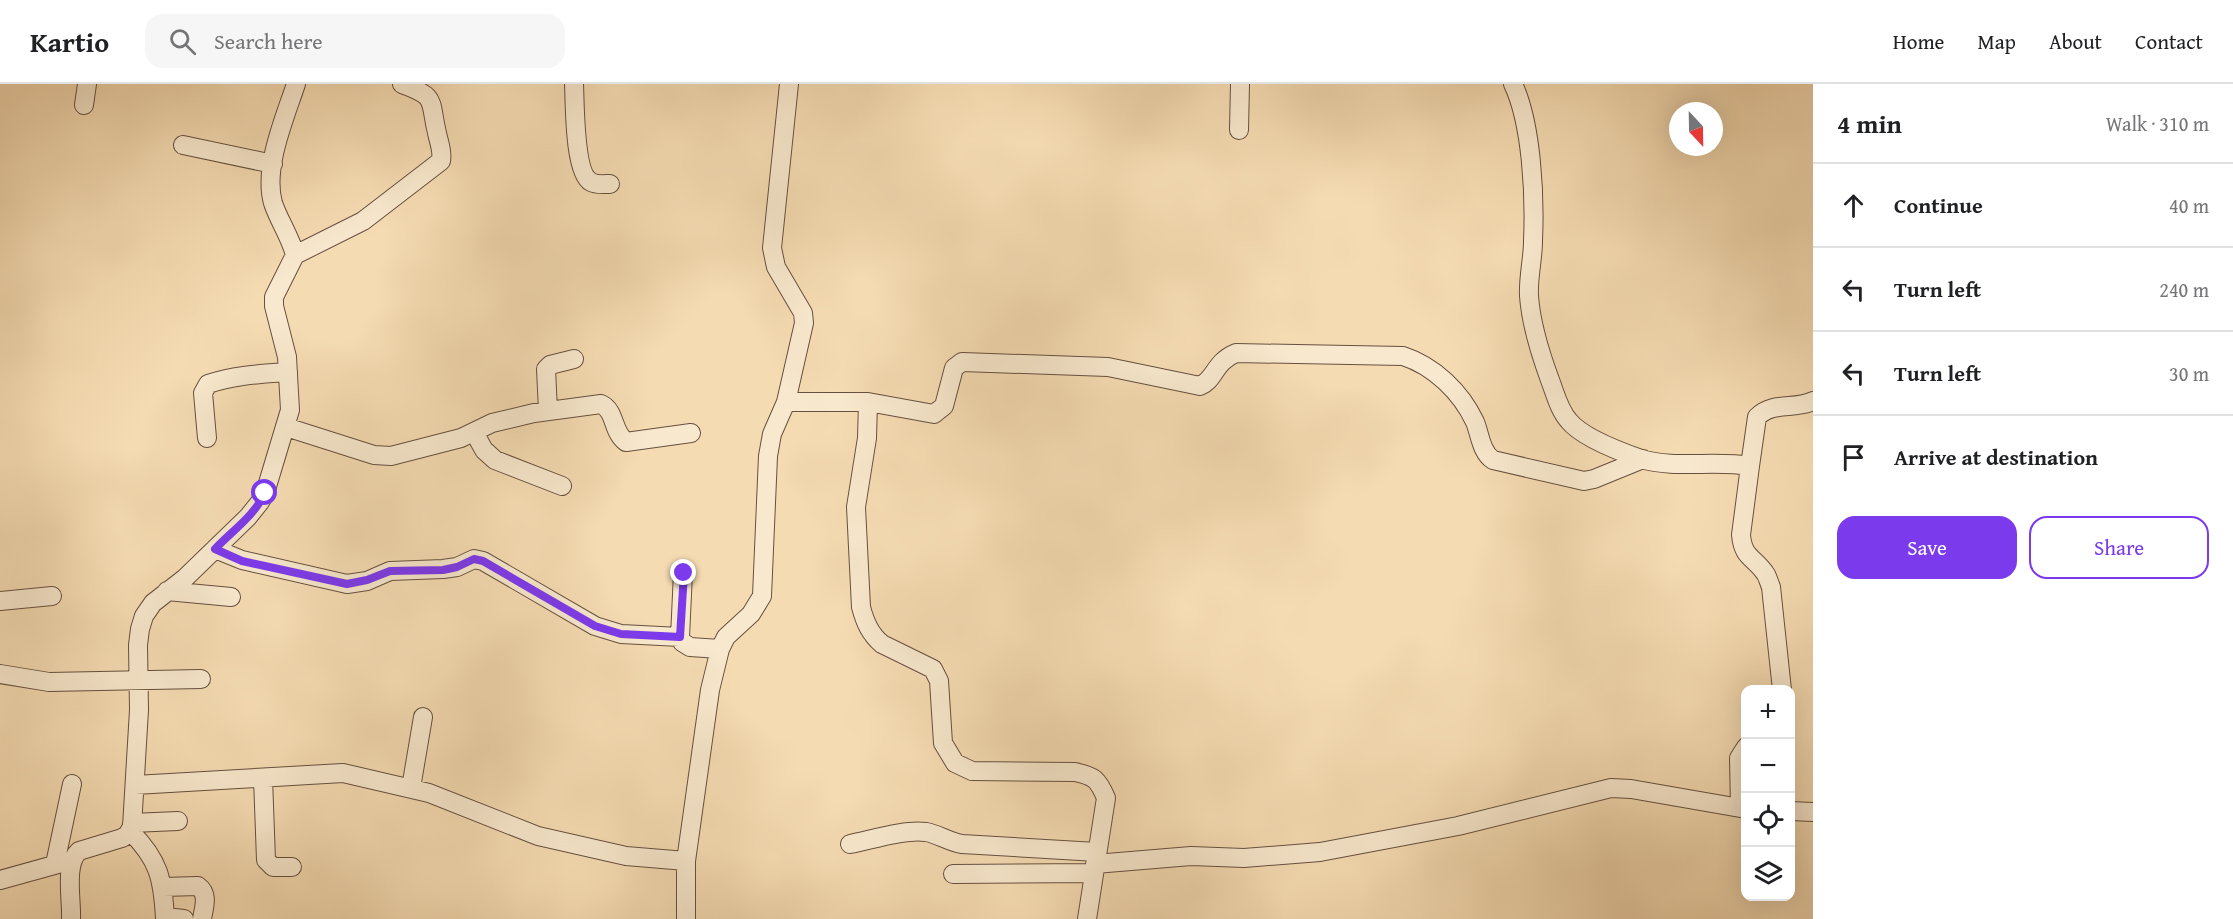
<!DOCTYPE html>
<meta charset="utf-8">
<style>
body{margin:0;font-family:"Gentium Book Plus",serif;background:#f6f6f6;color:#202124}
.controls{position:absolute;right:18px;bottom:18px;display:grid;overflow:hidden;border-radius:12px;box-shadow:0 6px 24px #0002}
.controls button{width:54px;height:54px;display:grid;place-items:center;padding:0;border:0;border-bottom:2px solid #e0e0e0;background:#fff;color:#202124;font:30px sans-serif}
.compass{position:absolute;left:1669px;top:18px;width:54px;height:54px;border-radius:50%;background:#fff;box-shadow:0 6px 24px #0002;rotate:158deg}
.stop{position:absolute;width:18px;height:18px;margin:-14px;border:4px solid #7c3aed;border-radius:50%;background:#fff}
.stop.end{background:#7c3aed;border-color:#fff;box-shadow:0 2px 6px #0008}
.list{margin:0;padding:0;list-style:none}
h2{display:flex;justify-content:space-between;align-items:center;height:78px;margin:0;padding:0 24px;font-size:26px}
h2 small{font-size:20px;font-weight:400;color:#757577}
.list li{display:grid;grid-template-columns:39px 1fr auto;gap:18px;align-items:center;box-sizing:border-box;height:84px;padding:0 24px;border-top:2px solid #e0e0e0}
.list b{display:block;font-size:22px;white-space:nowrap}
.list em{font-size:20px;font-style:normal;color:#757577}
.actions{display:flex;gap:12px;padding:18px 24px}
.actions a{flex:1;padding:14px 0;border:2px solid #7c3aed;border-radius:18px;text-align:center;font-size:21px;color:#7c3aed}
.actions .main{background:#7c3aed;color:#fff}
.icon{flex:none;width:33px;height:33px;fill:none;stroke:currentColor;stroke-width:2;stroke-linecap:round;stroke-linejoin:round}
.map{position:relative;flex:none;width:1813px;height:835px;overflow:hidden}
header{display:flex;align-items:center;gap:36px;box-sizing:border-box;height:84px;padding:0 30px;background:#fff;border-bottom:2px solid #e0e0e0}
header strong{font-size:28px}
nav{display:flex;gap:33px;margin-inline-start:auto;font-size:21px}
.search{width:420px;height:54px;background:#f6f6f6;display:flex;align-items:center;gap:15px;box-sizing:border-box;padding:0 21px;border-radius:18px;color:#757577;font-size:22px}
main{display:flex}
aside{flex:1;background:#fff}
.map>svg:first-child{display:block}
</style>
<header>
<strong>Kartio</strong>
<div class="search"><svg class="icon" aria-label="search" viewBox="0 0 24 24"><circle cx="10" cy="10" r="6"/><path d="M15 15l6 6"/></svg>Search here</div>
<nav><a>Home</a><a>Map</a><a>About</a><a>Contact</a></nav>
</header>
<main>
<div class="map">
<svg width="1813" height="835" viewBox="0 0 1813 835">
<rect width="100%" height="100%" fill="#f5dbb2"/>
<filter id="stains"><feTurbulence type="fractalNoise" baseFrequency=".00333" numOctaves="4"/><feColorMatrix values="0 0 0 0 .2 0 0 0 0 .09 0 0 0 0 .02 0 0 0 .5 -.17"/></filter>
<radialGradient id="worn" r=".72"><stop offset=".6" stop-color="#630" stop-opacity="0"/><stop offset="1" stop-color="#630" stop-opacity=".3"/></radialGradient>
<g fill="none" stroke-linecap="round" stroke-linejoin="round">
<defs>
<path id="minor" d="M574,0C575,19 574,89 591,98C596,101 604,100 610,100
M1513,0C1532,40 1535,113 1533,157C1533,175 1528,193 1529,212C1531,240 1540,269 1550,296C1555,309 1559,326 1569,337C1582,353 1621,368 1641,375C1675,385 1715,376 1750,382L1741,451C1743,474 1754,473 1765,489C1768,493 1769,499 1771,503L1782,606
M84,21L87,0
M1239,46L1240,0
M183,61L273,80
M295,171L363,137L441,77C443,67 439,59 437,49C429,16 438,13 402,0
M786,318H868L934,330L944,322L954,284L962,278L1108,283L1200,302C1215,296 1214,278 1236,269L1403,272C1434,282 1461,308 1475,338C1480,350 1481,368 1493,376L1584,397L1594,395L1643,375
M868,318L867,354L856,423L861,523C865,538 870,550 882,560L933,585L939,597L943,659L955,679L972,687L1075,688C1094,692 1098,695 1106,714L1087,835
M548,327L546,285L550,281L574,275
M286,343L374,371L391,372L461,354L492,339L534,329L601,320C616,327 612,348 626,358L691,349
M474,348L484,366L495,376L562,402
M207,354L203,309L208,300C235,291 260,290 288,288
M1750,382L1757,333C1772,317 1795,326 1813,317
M215,465L242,476L347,500L367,497L390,487L443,485L457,483L474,475L483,477L595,542L621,550L680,553
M683,489L680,553L682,558L690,563L720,565
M167,507L231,513
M0,517L52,512
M0,590L49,598L201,595
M263,694L266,776L273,783H292
M135,701L343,689L429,709L538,752L626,772L686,777
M411,704L423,633
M1740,723L1739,674L1746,663
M1790,727L1813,728
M132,739L178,737
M130,747C159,776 163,795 165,835
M850,760C871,756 905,745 926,748C938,750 949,758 962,760L1097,768
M55,780L72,700
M1095,780L1191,772L1244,774L1320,768L1458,742L1611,704L1631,705L1746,725
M953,790L1094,789
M0,796L65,778
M163,803L198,802C209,810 204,823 202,835
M165,833L184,835
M71,835C72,816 64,780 79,767L122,754L127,751L132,743L139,626L138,561L140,545L144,532L153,519L185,494L248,433L260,418L265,409L290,326L287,273L274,222V213L295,171C290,152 279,137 273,119C263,84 285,33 296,0
M686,835V777L710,606L720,565L726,553L751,530L762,512L768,372L772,350L786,318L804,239L803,229L776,183L772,164L789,0"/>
</defs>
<!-- minor casing -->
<use href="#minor" stroke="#665040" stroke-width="20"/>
<!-- minor -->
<use href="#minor" stroke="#f8e8cd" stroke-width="18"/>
</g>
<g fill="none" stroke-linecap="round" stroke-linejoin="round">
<!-- route -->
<path stroke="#7c3aed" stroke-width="8" d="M265,409C254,432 232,447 215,465L242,477L347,500L367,496L390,487L443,486L457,483L474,475L483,477L595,542L621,550L680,553L684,489"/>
</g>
<rect width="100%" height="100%" filter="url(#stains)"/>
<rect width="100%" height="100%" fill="url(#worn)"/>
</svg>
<div class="controls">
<button>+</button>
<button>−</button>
<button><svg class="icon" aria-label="locate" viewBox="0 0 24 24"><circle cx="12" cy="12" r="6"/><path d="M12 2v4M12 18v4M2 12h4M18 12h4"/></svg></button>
<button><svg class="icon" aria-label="layers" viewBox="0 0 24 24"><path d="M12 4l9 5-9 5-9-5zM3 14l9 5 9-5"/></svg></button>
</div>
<svg class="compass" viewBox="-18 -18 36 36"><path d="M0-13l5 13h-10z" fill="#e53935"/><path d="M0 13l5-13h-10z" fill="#757577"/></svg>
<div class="stop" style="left:265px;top:409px"></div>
<div class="stop end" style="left:684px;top:489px"></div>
</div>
<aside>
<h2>4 min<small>Walk · 310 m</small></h2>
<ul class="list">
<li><svg class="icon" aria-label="ahead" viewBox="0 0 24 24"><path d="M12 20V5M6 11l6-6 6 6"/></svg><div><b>Continue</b></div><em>40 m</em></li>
<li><svg class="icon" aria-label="left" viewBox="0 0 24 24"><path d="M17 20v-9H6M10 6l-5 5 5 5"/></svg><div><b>Turn left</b></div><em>240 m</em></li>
<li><svg class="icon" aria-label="left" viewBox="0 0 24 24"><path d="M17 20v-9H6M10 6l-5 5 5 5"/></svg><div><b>Turn left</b></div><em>30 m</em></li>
<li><svg class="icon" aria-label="arrive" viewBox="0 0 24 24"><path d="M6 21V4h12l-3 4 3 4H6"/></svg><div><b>Arrive at destination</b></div></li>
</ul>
<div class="actions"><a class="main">Save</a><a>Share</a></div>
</aside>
</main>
